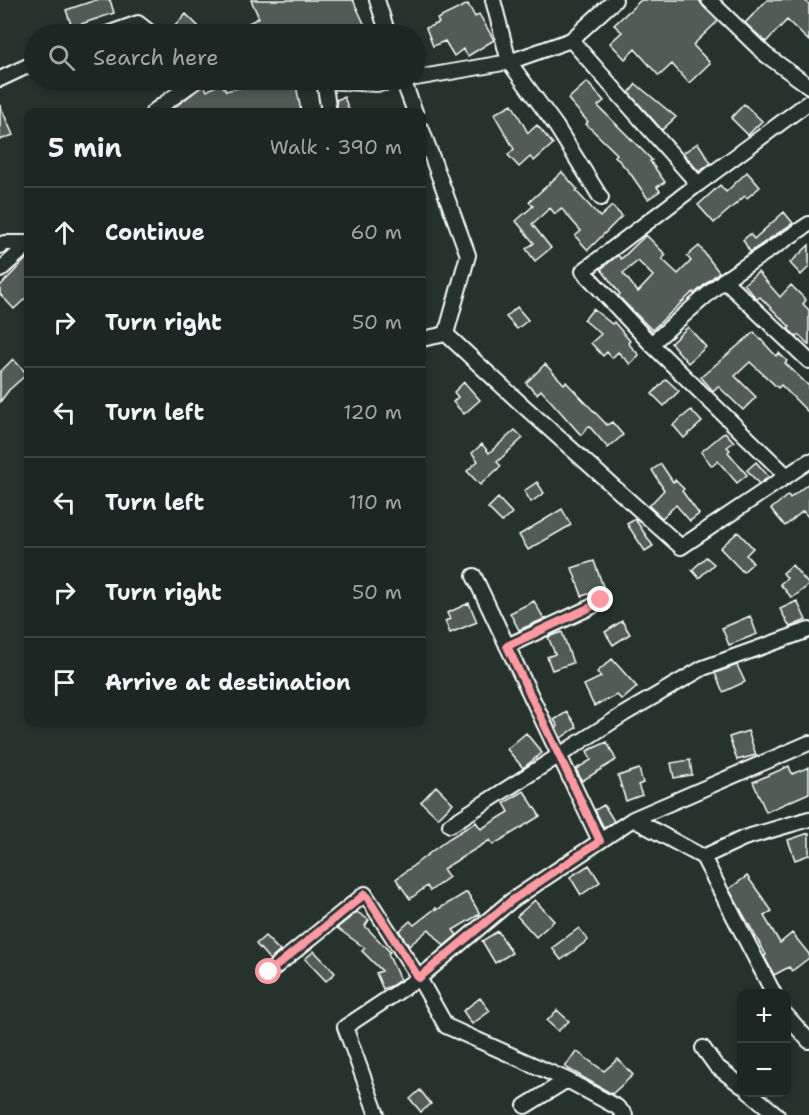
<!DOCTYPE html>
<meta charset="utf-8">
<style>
body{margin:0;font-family:"Shantell Sans",sans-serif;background:#29322f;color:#f1f3f6}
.controls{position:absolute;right:18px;bottom:18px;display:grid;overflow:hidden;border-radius:12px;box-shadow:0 3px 9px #0003}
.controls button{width:54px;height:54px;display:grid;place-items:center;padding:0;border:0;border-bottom:2px solid #3a4340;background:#1c2622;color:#f1f3f6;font:30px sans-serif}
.stop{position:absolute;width:18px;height:18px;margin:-14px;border:4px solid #ff9aa2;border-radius:50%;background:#fff}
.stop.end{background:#ff9aa2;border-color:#fff;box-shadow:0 2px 6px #0008}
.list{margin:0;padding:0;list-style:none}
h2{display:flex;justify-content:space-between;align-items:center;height:78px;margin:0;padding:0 24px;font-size:26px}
h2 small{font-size:20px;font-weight:400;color:#a0a5a5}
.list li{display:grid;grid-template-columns:39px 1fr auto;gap:18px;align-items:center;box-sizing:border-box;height:90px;padding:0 24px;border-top:2px solid #3a4340}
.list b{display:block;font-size:22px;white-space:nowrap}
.list em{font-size:20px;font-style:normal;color:#a0a5a5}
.icon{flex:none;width:33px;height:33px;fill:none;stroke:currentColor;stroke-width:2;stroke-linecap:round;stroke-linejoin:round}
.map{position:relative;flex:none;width:809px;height:1115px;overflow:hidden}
.search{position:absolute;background:#1c2622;box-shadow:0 3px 9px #0003;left:24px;top:24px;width:402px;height:66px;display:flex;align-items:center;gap:15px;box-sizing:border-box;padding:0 21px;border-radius:33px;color:#a0a5a5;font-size:22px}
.panel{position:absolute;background:#1c2622;box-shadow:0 3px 9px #0003;left:24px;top:108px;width:402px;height:618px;border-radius:12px}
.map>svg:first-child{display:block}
</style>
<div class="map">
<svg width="809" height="1115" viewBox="0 0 809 1115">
<rect width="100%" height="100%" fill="#26332d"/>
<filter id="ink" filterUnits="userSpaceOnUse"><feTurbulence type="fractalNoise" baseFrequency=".0167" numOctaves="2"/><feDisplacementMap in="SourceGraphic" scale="12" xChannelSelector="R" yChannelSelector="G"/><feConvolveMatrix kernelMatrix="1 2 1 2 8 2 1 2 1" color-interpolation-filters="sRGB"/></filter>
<g filter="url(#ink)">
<!-- building -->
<path fill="#515c57" stroke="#fff" stroke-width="1.5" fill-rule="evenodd" d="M96,0H110L114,13L72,27L66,10Z
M251,0H353L369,34H225L259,18Z
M641,0H699L703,6L718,21L693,45L710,63L689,83L672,64L659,76L635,49L625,59L610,43L622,32L614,25Z
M767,0H804L809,4V41L787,20L766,42L745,23Z
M468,4L475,17L479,14L494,40L468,56L463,49L454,56L445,41L433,46L426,28L439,23L437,19Z
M186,14L201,29L195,34H167Z
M295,80L301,111L293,112H168L204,85L207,91L221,83L226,91L259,83L260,87Z
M587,82L604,101L598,106L652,160L650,161L665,182L657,187L660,191L648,199L630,173L615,156L617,154L586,124L588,122L568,99Z
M636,84L676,117L662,130L629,93Z
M344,97L350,112H338L336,100Z
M512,104L528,133L537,125L553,144L534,161L530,157L519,167L508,155L514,149L494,114Z
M744,104L762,121L748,135L731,118Z
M0,105L13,135L0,140Z
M698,143L711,163L699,172L683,153Z
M562,172L578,190L576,191L600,217L612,206L622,216L588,250L575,236L581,231L561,208L555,214L550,208L532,224L551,248L535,261L526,249L534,243L516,221L533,206L529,202Z
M747,172L760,187L747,198L745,196L714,223L698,205L720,185L726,192Z
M784,212L793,223L750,252L743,240L750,234L754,239Z
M646,235L666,255L662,259L678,274L691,261L687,256L699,246L719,272L694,294L693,292L652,330L618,296L620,294L601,269L618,255L621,259ZM638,261L653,276L638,292L623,273Z
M809,245V267L801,275L790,263Z
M28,257V296L14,309L0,294V286Z
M758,272L780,297L791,285L806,300L803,304L809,310V345L799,335L797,337L788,329L790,327L760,297L757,299L744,284Z
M517,307L528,320L517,329L506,317Z
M593,309L612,324L614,322L630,341L628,343L639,355L630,364L618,352L612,358L607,352L603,356L591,343L601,334L584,320Z
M688,327L706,347L688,363L671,343Z
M754,332L776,356L779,353L787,361L785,363L809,386V413L781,385L778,388L750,362L735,376L756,397L743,410L718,386L713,391L701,377Z
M13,359L27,374L9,390L0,402V372Z
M545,364L564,384L566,382L607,425L612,422L623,435L608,448L589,426L581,435L541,390L537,394L526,383Z
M666,379L679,391L664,406L652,394Z
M464,382L480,400L464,414L453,402L458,397L454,392Z
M691,410L702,422L684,438L673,425Z
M515,430L523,438L497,462L501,466L480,485L467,471L478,461L472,453L482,444L489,453Z
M725,432L734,442L727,447L730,450L728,452L747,475L737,483L718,461L712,466L701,452Z
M756,462L769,477L759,484L747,470Z
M661,464L673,482L675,480L684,489L682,491L699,514L690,521L676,505L662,518L649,506L664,490L652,470Z
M537,482L544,493L531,502L524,491Z
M809,483V518L803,511L785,526L771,509L788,495L790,498Z
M498,498L512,513L502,522L488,508Z
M562,509L571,525L528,550L519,535Z
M635,519L653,546L645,551L627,524Z
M738,532L753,548L746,555L753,563L743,572L720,548Z
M706,557L714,564L699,578L692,570Z
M594,561L604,589L582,596L572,568Z
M792,565L809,585L792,598L780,584L787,578L783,573Z
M534,601L544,619L519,630L510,613Z
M797,601L806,620L790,627L780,609Z
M469,603L477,622L450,633L445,621L450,619L447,613Z
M750,616L757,634L729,645L722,628Z
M622,621L630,634L613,645L605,632Z
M562,632L573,663L552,670L547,657L555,654L548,637Z
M612,659L637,687L622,700L617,695L594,706L584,685L601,677L597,672Z
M737,665L745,682L723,692L715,673Z
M567,712L577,727L561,738L556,728L558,726L554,720Z
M748,731L756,755L737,760L729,737Z
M526,733L542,753L523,768L507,749Z
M607,742L616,760L582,781L576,769L591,760L587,751Z
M690,760L692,775L674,778L671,763Z
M789,766L792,774L809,767V793L766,812L753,782Z
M639,769L643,783L638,785L642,795L626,801L618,776Z
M436,786L453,803L438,818L421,802Z
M524,791L540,816L493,845L490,840L443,869L449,877L430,891L427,886L410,899L396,879L448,839L476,822L481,829L509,812L504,803Z
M604,805L614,821L604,828L595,810Z
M809,833V855L795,860L788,840Z
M589,865L600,882L581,895L570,877Z
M747,876L772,911L764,916L780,943L792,933L809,954V958L792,971L789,967L774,975L764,956L766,955L729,889Z
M467,892L480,914L453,930L457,935L444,946L429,929L409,946L399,931L410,921L414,925L436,908L437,910Z
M535,900L554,921L536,937L517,916Z
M357,912L369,920L365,926L390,952L388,954L400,980L391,986L383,989L376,973L382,971L362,951L365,948L337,928Z
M579,928L588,940L561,960L552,948Z
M498,931L512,953L495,963L482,941Z
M265,936L280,951L270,960L256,944Z
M314,951L335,973L326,981L305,959Z
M480,998L490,1011L472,1024L463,1011Z
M557,1010L569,1021L558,1031L547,1021Z
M576,1051L604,1071L618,1059L633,1075L612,1094L565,1067Z
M420,1090L431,1104L421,1112L410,1099Z"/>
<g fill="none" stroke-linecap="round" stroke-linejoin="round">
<defs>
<path id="minor" d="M377,0L388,34
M493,0L509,62L556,126L601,198
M709,0L766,55L809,86
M107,34L138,23L152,34
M571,40L698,184L583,271L651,344L787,476
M416,78L509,62L571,40L615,0
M0,79L34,63
M320,80L324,81L376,84L408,80
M403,80L415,112
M324,81L329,112
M153,112L197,80
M422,130L468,255L446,334
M698,184L809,102
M809,224L724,280L809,361
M0,246L4,243H28
M0,270L28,245
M422,339L446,334L518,401L681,547L809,461
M651,344L724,280
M474,576L600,841
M507,646L591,607L601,600
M633,819L809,743
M450,825L624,714L703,668L809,630
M703,857L774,994
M269,972L365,894L419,978L511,901L633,819L703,857L744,838L809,819
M786,1015L809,1041
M703,1048L716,1066L742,1086
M749,1092L777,1115
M525,1106L567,1080L617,1107L625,1115
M377,1115L345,1027L419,978L446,1026L567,1080"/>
</defs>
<!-- minor casing -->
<use href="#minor" stroke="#fff" stroke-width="18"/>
<!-- minor -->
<use href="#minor" stroke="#26332d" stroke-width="14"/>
</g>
</g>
<g fill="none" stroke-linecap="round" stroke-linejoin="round" filter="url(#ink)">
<!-- route -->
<path stroke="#ff9aa2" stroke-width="8" d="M269,972L365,894L419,978L511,901L600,841L507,646L591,607L601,600"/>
</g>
</svg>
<div class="controls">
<button>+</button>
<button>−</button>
</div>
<div class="stop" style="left:269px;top:972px"></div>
<div class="stop end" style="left:601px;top:600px"></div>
<div class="search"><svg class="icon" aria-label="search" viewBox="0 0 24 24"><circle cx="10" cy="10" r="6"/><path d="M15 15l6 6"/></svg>Search here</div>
<section class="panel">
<h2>5 min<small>Walk · 390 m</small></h2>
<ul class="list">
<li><svg class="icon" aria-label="ahead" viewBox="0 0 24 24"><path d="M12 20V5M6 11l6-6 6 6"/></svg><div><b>Continue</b></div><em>60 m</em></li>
<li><svg class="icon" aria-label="right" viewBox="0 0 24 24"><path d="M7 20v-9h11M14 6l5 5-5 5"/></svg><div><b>Turn right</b></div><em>50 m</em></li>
<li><svg class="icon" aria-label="left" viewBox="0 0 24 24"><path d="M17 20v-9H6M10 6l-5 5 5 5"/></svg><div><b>Turn left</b></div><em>120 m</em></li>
<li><svg class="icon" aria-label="left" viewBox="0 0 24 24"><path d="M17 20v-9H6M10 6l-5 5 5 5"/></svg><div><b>Turn left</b></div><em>110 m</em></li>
<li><svg class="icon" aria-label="right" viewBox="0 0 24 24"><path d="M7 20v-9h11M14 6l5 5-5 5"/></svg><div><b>Turn right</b></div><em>50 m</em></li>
<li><svg class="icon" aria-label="arrive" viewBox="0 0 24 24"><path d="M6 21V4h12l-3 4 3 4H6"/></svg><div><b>Arrive at destination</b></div></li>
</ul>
</section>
</div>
